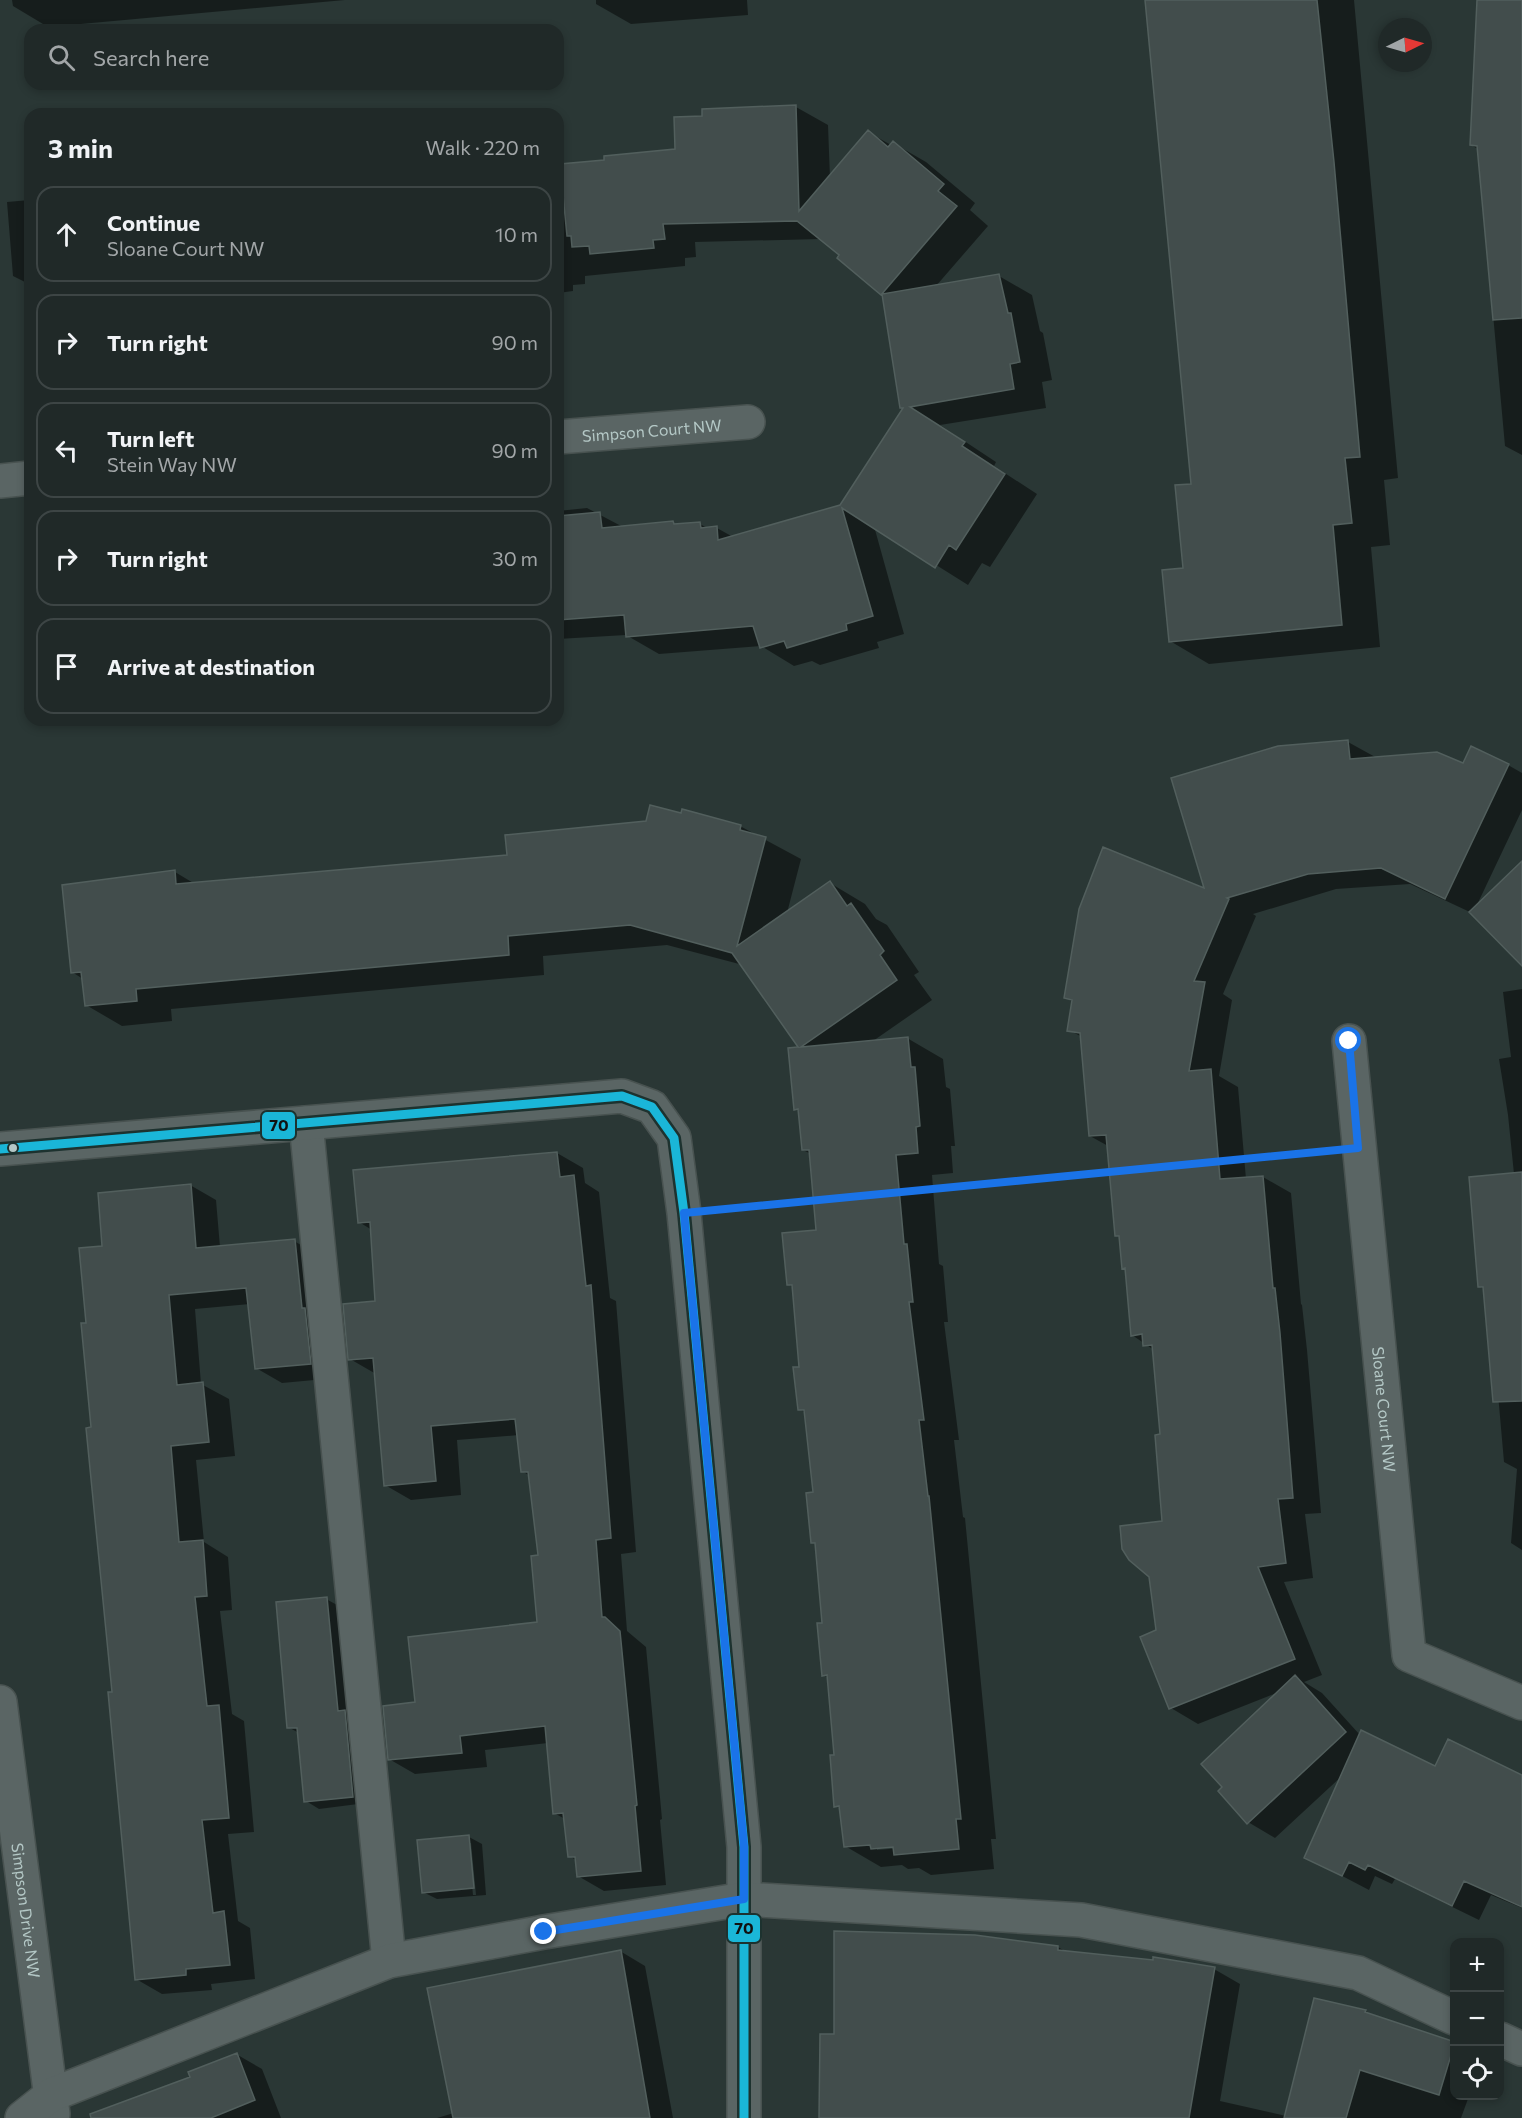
<!DOCTYPE html>
<meta charset="utf-8">
<style>
body{margin:0;font-family:Commissioner,sans-serif;background:#2d3534;color:#f1f3f6}
.controls{position:absolute;right:18px;bottom:18px;display:grid;overflow:hidden;border-radius:12px;box-shadow:0 3px 9px #0003}
.controls button{width:54px;height:54px;display:grid;place-items:center;padding:0;border:0;border-bottom:2px solid #3d4545;background:#202928;color:#f1f3f6;font:30px sans-serif}
.compass{position:absolute;left:1378px;top:18px;width:54px;height:54px;border-radius:50%;background:#202928;box-shadow:0 3px 9px #0003;rotate:85deg}
.stop{position:absolute;width:18px;height:18px;margin:-14px;border:4px solid #1a73e8;border-radius:50%;background:#fff}
.stop.end{background:#1a73e8;border-color:#fff;box-shadow:0 2px 6px #0008}
.list{margin:0;padding:0;list-style:none}
h2{display:flex;justify-content:space-between;align-items:center;height:78px;margin:0;padding:0 24px;font-size:26px}
h2 small{font-size:20px;font-weight:400;color:#a2a6a8}
.list li{display:grid;grid-template-columns:39px 1fr auto;gap:18px;align-items:center;box-sizing:border-box;height:96px;margin:0 12px 12px;padding:0 12px;border:2px solid #3d4545;border-radius:18px}
.list b{display:block;font-size:22px;white-space:nowrap}
.list p{margin:0;font-size:20px;white-space:nowrap;color:#a2a6a8}
.list em{font-size:20px;font-style:normal;color:#a2a6a8}
.icon{flex:none;width:33px;height:33px;fill:none;stroke:currentColor;stroke-width:2;stroke-linecap:round;stroke-linejoin:round}
.map{position:relative;flex:none;width:1522px;height:2118px;overflow:hidden}
.search{position:absolute;background:#202928;box-shadow:0 3px 9px #0003;left:24px;top:24px;width:540px;height:66px;display:flex;align-items:center;gap:15px;box-sizing:border-box;padding:0 21px;border-radius:18px;color:#a2a6a8;font-size:22px}
.panel{position:absolute;background:#202928;box-shadow:0 3px 9px #0003;left:24px;top:108px;width:540px;height:618px;border-radius:18px}
.map>svg:first-child{display:block}
</style>
<div class="map">
<svg width="1522" height="2118" viewBox="0 0 1522 2118">
<rect width="100%" height="100%" fill="#2a3735"/>
<!-- shadow -->
<path fill="#0007" fill-rule="evenodd" d="M12,0H345L48,27L13,6Z
M596,0H747L748,15L631,24L596,4Z
M1146,0H1354L1398,478L1384,480L1390,545L1371,547L1380,647L1209,664L1170,641L1184,569L1193,485Z
M1478,0H1522V455L1505,446L1478,149L1471,145Z
M796,107L828,125L830,178L868,132L891,145L893,143L926,162L975,203L970,210L988,226L936,286L999,276L1032,295L1040,331L1043,333L1052,380L1042,382L1046,408L940,425L996,462L994,466L1037,494L990,567L982,563L968,585L874,526L904,634L877,642L879,648L820,665L812,661L794,666L761,646L659,654L626,635L558,639V511L587,508L623,527L673,523L677,525L700,524L709,529L717,528L733,537L841,507L904,409L902,407L884,295L821,239L695,242L696,257L685,258V266L585,276V284L573,285V291L558,293V175L606,161L677,151L704,117Z
M30,200V314L27,312L25,282L13,276L7,202Z
M1348,742L1377,758L1463,765H1508L1522,773V810L1476,907L1522,863V964L1472,913L1410,884L1336,889L1253,914L1256,916L1223,994L1232,1000L1219,1076L1238,1087L1246,1179L1263,1177L1291,1193L1301,1304L1302,1305L1307,1350L1321,1513L1305,1514L1313,1578L1284,1582L1322,1675L1304,1682L1322,1693L1360,1735L1436,1768L1522,1777V1908L1491,1895L1479,1920L1395,1879L1392,1884L1375,1876L1369,1890L1306,1857L1343,1775L1275,1838L1248,1822L1279,1692L1198,1724L1171,1708L1158,1631L1164,1522L1161,1436L1154,1350L1132,1335L1127,1270L1123,1268L1120,1238L1116,1235L1108,1146L1090,1136L1082,1037L1069,1030L1073,1002L1066,998L1206,891Z
M682,815L740,826L801,859L787,913L830,883L865,904L876,919L887,925L919,972L914,975L932,1000L873,1041L907,1038L943,1059L946,1087L950,1089L955,1146H951L953,1173L932,1175L939,1264L943,1266L948,1322H944L959,1440H954L963,1517L965,1518L996,1839H991L994,1869L931,1875L919,1868L908,1869L902,1865L881,1867L845,1846L841,1809L836,1806V1756L829,1678L823,1675L824,1624L817,1545L813,1543L814,1494L806,1413L799,1409L801,1368L794,1288L788,1284L817,1232L811,1154L803,1150L799,1111L796,1109L801,1048L743,965L667,945L543,956L544,975L171,1009L172,1021L122,1026L86,1005L83,979L72,972L175,872L195,884L509,856ZM900,1845L901,1848L877,1850V1847Z
M1522,989V1550L1511,1543L1517,1469L1504,1462L1498,1394L1484,1289L1480,1287L1514,1174L1508,1115L1499,1059L1511,1057L1503,992Z
M557,1153L583,1168L585,1183L599,1192L610,1298L616,1301L636,1552L621,1554L627,1631L646,1647L662,1819L660,1820L666,1885L604,1891L578,1876L577,1861L570,1856L565,1819L554,1813L548,1743L485,1750L487,1767L415,1774L389,1759L416,1704L538,1624L539,1557L530,1476L522,1471L519,1435L457,1440L461,1495L411,1500L385,1485L376,1374L350,1359L376,1302L372,1230L359,1222Z
M190,1185L216,1200L220,1247L294,1241L320,1256L336,1378L282,1383L256,1368L250,1304L195,1309L201,1384L229,1399L235,1456L196,1460L204,1542L228,1557L232,1610L220,1611L232,1714L244,1721L254,1832L228,1834L238,1921L250,1928L255,1979L211,1984L212,1990L162,1994L136,1979L92,1429L87,1324L104,1247Z
M326,1599L339,1606L366,1803L319,1809L306,1801L299,1733L288,1727Z
M469,1837L482,1844L486,1895L437,1899L423,1892ZM468,1843H471L476,1895H473Z
M1058,1947L1068,1953L1214,1969L1240,1984L1220,2101L1286,2116L1315,2000L1365,2012L1373,2016L1454,2044V2096H1469L1461,2118H822L835,2036Z
M620,1951L645,1966L673,2118H437L454,2113Z
M236,2054L262,2069L281,2118H131L192,2078Z"/>
<!-- building -->
<path fill="#424d4c" stroke="#525f5d" stroke-width="1.5" d="M1145,0H1317L1334,162L1360,457L1345,458L1352,523L1333,525L1342,625L1169,642L1162,570L1183,568L1175,485L1191,484Z
M1477,0H1522V318L1493,320L1477,146L1470,145Z
M796,105L799,211L868,130L888,147L893,141L944,184L938,191L957,206L881,295L837,258L839,255L797,221L663,224L665,239L653,240L654,248L590,254L589,246L572,247L571,236H567L560,164L604,160V156L675,149L674,117L702,116V109Z
M999,274L1008,313H1011L1020,362L1010,364L1014,389L910,407L965,442L962,446L1005,474L956,550L949,545L935,568L842,508L873,616L846,624L847,630L787,648L784,641L760,648L753,626L626,637L624,615L558,620V516L600,512L602,528L673,521L674,524L700,522L701,528L717,526L718,540L840,505L903,408H900L882,294Z
M1348,740L1350,759L1437,752L1463,763L1471,746L1509,764L1445,899L1381,868L1308,874L1227,898L1229,899L1194,981L1205,982L1189,1071L1211,1069L1220,1179L1263,1176L1273,1288H1275L1280,1333L1293,1498L1278,1499L1286,1563L1258,1567L1295,1659L1169,1709L1140,1637L1156,1630L1149,1577L1129,1560L1122,1549L1120,1526L1162,1521L1155,1435L1160,1434L1152,1345L1143,1346L1142,1334L1131,1336L1125,1268L1122,1269L1119,1236H1115L1106,1135L1089,1136L1080,1033L1067,1031L1072,1000L1064,998L1079,909L1103,847L1204,888L1171,778L1278,746Z
M650,805L681,813L682,809L741,825L740,830L766,837L737,946L830,881L847,906L851,903L884,951L880,955L897,980L801,1047L908,1037L911,1067H915L920,1126L916,1127L918,1153L896,1155L904,1244H907L913,1302H909L924,1420H919L928,1496H929L961,1819H956L959,1849L894,1855L893,1847L871,1849L870,1845L844,1847L839,1806L834,1807L830,1755H834L827,1675L822,1676L817,1623H822L815,1543H811L806,1493L813,1492L804,1410H798L793,1367H799L792,1285H787L782,1233L816,1230L809,1150H802L798,1109L794,1110L788,1048L798,1047L732,953L630,925L508,936L509,955L136,989L137,1001L85,1006L81,972L71,973L62,885L175,870L176,884L507,855L505,835L646,821Z
M1522,861V966L1469,912Z
M557,1152L560,1177L574,1175L586,1286L591,1285L611,1538L596,1540L602,1617H605L620,1631L637,1805L635,1806L641,1871L577,1877L575,1857H568L563,1813L553,1814L545,1726L460,1736L462,1753L388,1760L383,1706L415,1702L408,1637L537,1622L531,1556L538,1555L528,1472H521L515,1419L431,1426L436,1481L384,1486L373,1358L348,1360L343,1304L375,1301L370,1222L358,1223L353,1170Z
M1522,1172V1401L1493,1402L1483,1287H1478L1469,1177Z
M191,1184L196,1248L295,1239L302,1308H305L311,1364L255,1369L246,1288L169,1295L177,1385L203,1382L209,1442L171,1446L179,1542L203,1540L207,1596L195,1597L207,1706L219,1705L229,1818L202,1820L213,1913L224,1911L230,1965L186,1969V1975L135,1980L108,1692H112L86,1428L91,1427L81,1323H86L79,1248L102,1246L98,1193Z
M327,1597L338,1711L345,1710L353,1797L304,1802L297,1728H287L276,1602Z
M1295,1675L1346,1732L1247,1824L1218,1791L1222,1787L1201,1764Z
M1361,1730L1435,1766L1448,1739L1522,1775V1907L1464,1881L1452,1906L1368,1865L1365,1870L1349,1862L1342,1876L1304,1858Z
M469,1835L474,1888L422,1893L417,1840Z
M834,1931L975,1935L1058,1946V1950L1153,1960V1957L1215,1967L1189,2118H819L820,2034H834Z
M621,1950L650,2118H453L427,1988Z
M1314,1998L1366,2010L1365,2012L1455,2042L1439,2095L1360,2070L1346,2118H1284Z
M237,2053L255,2100L211,2118H91L90,2114L190,2077L188,2072Z"/>
<g fill="none" stroke-linecap="round" stroke-linejoin="round">
<defs>
<g id="minor">
<path id="s1" d="M558,437L748,422"/>
<path d="M0,481L30,478"/>
<path id="s2" d="M1349,1041L1409,1655L1522,1703"/>
<path d="M306,1123L389,1961"/>
<path d="M0,1149L622,1096L652,1107L674,1138L684,1213L744,1847V2118"/>
<path id="s3" d="M0,1702L53,2114"/>
<path d="M1500,2039L1522,2049"/>
<path d="M22,2118L51,2095L389,1961L544,1932L744,1899L1081,1920L1358,1973L1454,2018"/>
</g>
</defs>
<!-- minor casing -->
<use href="#minor" stroke="#485250" stroke-width="36"/>
<!-- path -->
<path stroke="#5a6462" stroke-width="4" stroke-dasharray="4.5 4.5" stroke-linecap="butt" d="M726,1209L1316,1152"/>
<!-- minor -->
<use href="#minor" stroke="#5a6564" stroke-width="33"/>
<defs>
<path id="bus-1" d="M0,1149L622,1096L652,1107L674,1138L684,1213L744,1847V2118"/>
</defs>
<!-- bus-1 casing -->
<use href="#bus-1" stroke="#1d322f" stroke-width="14"/>
<!-- bus-1 -->
<use href="#bus-1" stroke="#1ab6d8" stroke-width="9"/>
</g>
<g fill="none" stroke-linecap="round" stroke-linejoin="round">
<!-- route -->
<path stroke="#1a73e8" stroke-width="8" d="M544,1932L744,1899V1846L684,1213L1358,1148L1349,1041"/>
</g>
<!-- markers -->
<circle fill="#b4c8c6" stroke="#1d322f" stroke-width="2" cx="13" cy="1148" r="5"/>
<g text-anchor="middle" dominant-baseline="central" stroke-width="4.5" stroke-linejoin="round" paint-order="stroke">
<!-- street labels -->
<g font-size="16" fill="#b4c8c6" stroke="#1d322f">
<text stroke="none"><textPath href="#s1" startOffset="94">Simpson Court NW</textPath></text>
<text stroke="none"><textPath href="#s2" startOffset="370">Sloane Court NW</textPath></text>
<text stroke="none"><textPath href="#s3" startOffset="210">Simpson Drive NW</textPath></text>
</g>
</g>
<g stroke="#1d322f" stroke-width="2">
<rect x="261" y="1111" width="35" height="29" rx="6" fill="#1ab6d8"/>
<rect x="727" y="1914" width="34" height="29" rx="6" fill="#1ab6d8"/>
</g>
<g font-size="16" text-anchor="middle" font-weight="bold" fill="#111">
<text x="279" y="1131">70</text>
<text x="744" y="1934">70</text>
</g>
</svg>
<div class="controls">
<button>+</button>
<button>−</button>
<button><svg class="icon" aria-label="locate" viewBox="0 0 24 24"><circle cx="12" cy="12" r="6"/><path d="M12 2v4M12 18v4M2 12h4M18 12h4"/></svg></button>
</div>
<svg class="compass" viewBox="-18 -18 36 36"><path d="M0-13l5 13h-10z" fill="#e53935"/><path d="M0 13l5-13h-10z" fill="#a2a6a8"/></svg>
<div class="stop" style="left:1349px;top:1041px"></div>
<div class="stop end" style="left:544px;top:1932px"></div>
<div class="search"><svg class="icon" aria-label="search" viewBox="0 0 24 24"><circle cx="10" cy="10" r="6"/><path d="M15 15l6 6"/></svg>Search here</div>
<section class="panel">
<h2>3 min<small>Walk · 220 m</small></h2>
<ul class="list">
<li><svg class="icon" aria-label="ahead" viewBox="0 0 24 24"><path d="M12 20V5M6 11l6-6 6 6"/></svg><div><b>Continue</b><p>Sloane Court NW</p></div><em>10 m</em></li>
<li><svg class="icon" aria-label="right" viewBox="0 0 24 24"><path d="M7 20v-9h11M14 6l5 5-5 5"/></svg><div><b>Turn right</b></div><em>90 m</em></li>
<li><svg class="icon" aria-label="left" viewBox="0 0 24 24"><path d="M17 20v-9H6M10 6l-5 5 5 5"/></svg><div><b>Turn left</b><p>Stein Way NW</p></div><em>90 m</em></li>
<li><svg class="icon" aria-label="right" viewBox="0 0 24 24"><path d="M7 20v-9h11M14 6l5 5-5 5"/></svg><div><b>Turn right</b></div><em>30 m</em></li>
<li><svg class="icon" aria-label="arrive" viewBox="0 0 24 24"><path d="M6 21V4h12l-3 4 3 4H6"/></svg><div><b>Arrive at destination</b></div></li>
</ul>
</section>
</div>
